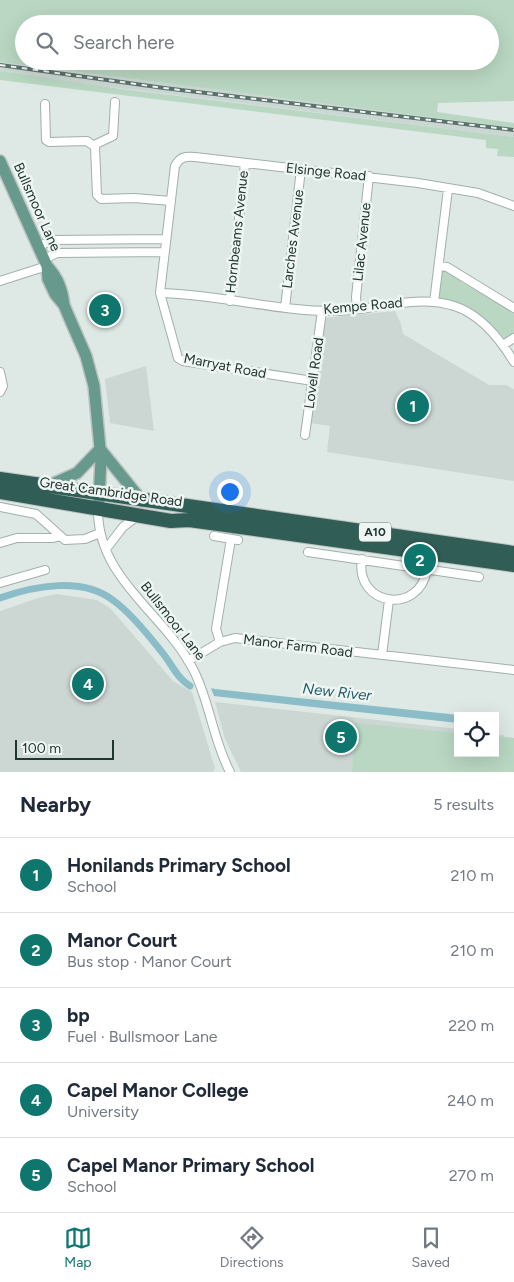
<!DOCTYPE html>
<meta charset="utf-8">
<style>
body{margin:0;font-family:Figtree,sans-serif;background:#f2f2f3;color:#1f2937}
.controls{position:absolute;right:15px;bottom:15px;display:grid;overflow:hidden;border-radius:0px;box-shadow:0 5px 20px #0002}
.controls button{width:45px;height:45px;display:grid;place-items:center;padding:0;border:0;border-bottom:1px solid #e0e1e3;background:#fff;color:#1f2937;font:25px sans-serif}
.scale{position:absolute;left:15px;bottom:12px;width:99px;box-sizing:border-box;padding-left:5px;border:2px solid #213631;border-top:0;font-size:14px;line-height:18px;white-space:nowrap;color:#213631;-webkit-text-stroke:4px #eef5f2;paint-order:stroke}
.you{position:absolute;left:229px;top:491px;width:18px;height:18px;margin:-12px;border:4px solid #fff;border-radius:50%;background:#1a73e8;box-shadow:0 0 0 8px #1a73e833}
.badge{display:grid;place-items:center;width:32px;height:32px;border-radius:50%;background:#0f766e;color:#fff;font-size:16px;font-weight:700}
.pin{position:absolute;translate:-50% -50%;border:2px solid #fff;box-shadow:0 1px 5px #0006}
.list{margin:0;padding:0;list-style:none}
h2{display:flex;justify-content:space-between;align-items:center;height:65px;margin:0;padding:0 20px;font-size:21px}
h2 small{font-size:16px;font-weight:400;color:#747a83}
.list li{display:grid;grid-template-columns:32px 1fr auto;gap:15px;align-items:center;box-sizing:border-box;height:75px;padding:0 20px;border-top:1px solid #e0e1e3}
.list b{display:block;font-size:19px;white-space:nowrap}
.list p{margin:0;font-size:16px;white-space:nowrap;color:#747a83}
.list em{font-size:16px;font-style:normal;color:#747a83}
.icon{flex:none;width:28px;height:28px;fill:none;stroke:currentColor;stroke-width:2;stroke-linecap:round;stroke-linejoin:round}
.map{position:relative;flex:none;width:514px;height:772px;overflow:hidden}
.search{position:absolute;background:#fff;box-shadow:0 5px 20px #0002;left:15px;right:15px;top:15px;height:55px;display:flex;align-items:center;gap:12px;box-sizing:border-box;padding:0 18px;border-radius:28px;color:#747a83;font-size:19px}
.sheet{height:440px;background:#fff}
nav{display:flex;justify-content:space-around;align-items:center;box-sizing:border-box;height:70px;border-top:1px solid #e0e1e3;background:#fff;font-size:14px;color:#747a83}
nav a{display:grid;justify-items:center;gap:2px}
nav .on{color:#0f766e}
.map>svg:first-child{display:block}
</style>
<div class="map">
<svg width="514" height="772" viewBox="0 0 514 772">
<rect width="100%" height="100%" fill="#dee8e4"/>
<!-- built -->
<path fill="#ccd7d3" d="M0,62L514,128V137L69,82L0,71Z
M395,311L401,324L403,334L489,385H506L514,389V481L327,452L330,426L310,423L324,318Z
M146,366L154,431L110,423L105,379Z
M56,594L97,600L110,608L173,681L192,692L215,768L213,772H0V611L38,598Z
M215,702L458,729V753H495V734L504,735L503,772H241L225,739Z"/>
<!-- green -->
<path fill="#b9d7c2" fill-rule="evenodd" d="M0,0H514V101L438,103L437,112L514,123V128L0,62ZM24,24H490V61H24Z
M0,71L121,89L514,137V157L497,156L498,149L486,148V140L0,80Z
M446,271L459,277L461,282L514,313V335L506,339L479,315L440,300L438,296L442,272Z
M355,723L458,733V753H495V736L514,738V772H352Z"/>
<!-- water -->
<path fill="#8bbdc8" d="M211,688L215,689L468,716H458V723L214,696Z"/>
<g fill="none" stroke-linecap="round" stroke-linejoin="round">
<!-- canal -->
<path stroke="#8bbdc8" stroke-width="7" d="M0,598C34,586 83,576 114,601C128,611 150,637 161,651C172,664 176,677 190,686"/>
<defs>
<path id="street" d="M45,104L46,140L49,142L87,141L95,147L97,195L101,199L134,198L171,201
M94,145L113,136L115,102
M38,247L52,240L166,239
M44,259L57,253L164,252
M439,266L447,267L514,308
M0,281L47,266
M160,293C219,294 278,312 337,311C376,310 415,294 454,306C480,314 500,339 514,362
M230,301L245,164
M434,302L448,189
M285,308L301,169
M357,309L356,297L369,176
M503,345L514,338
M0,372L3,386L0,392
M313,381L183,361L178,358L160,293L175,166C180,157 185,156 195,157L418,183L478,193L514,206
M305,435L322,311
M0,507L36,514L65,540L85,539L100,533
M98,507C96,579 165,613 194,671C210,703 213,740 230,772
M214,536L238,540
M0,543L17,538H53L60,536
M106,549L123,527L137,516
M308,552L479,577
M362,559C354,606 420,616 427,569
M0,583L45,570
M220,642L216,629L231,539
M382,655L389,600
M188,661L220,642L235,638L514,670"/>
<path id="primary" d="M0,161L47,266L48,279L55,294L64,305L69,317L86,356L94,386L101,458L99,501
M47,266C58,278 62,289 64,305
M100,449L142,501
M48,486L77,473L100,449"/>
<path id="highway" d="M0,479L514,553
M0,492L171,521L189,520L514,565"/>
</defs>
<!-- street casing -->
<use href="#street" stroke="#a2afab" stroke-width="10"/>
<!-- primary casing -->
<use href="#primary" stroke="#bcc3c1" stroke-width="14"/>
<!-- highway casing -->
<use href="#highway" stroke="#bcc3c1" stroke-width="16"/>
<!-- street -->
<use href="#street" stroke="#fff" stroke-width="8"/>
<!-- primary -->
<use href="#primary" stroke="#67998d" stroke-width="11"/>
<!-- highway -->
<use href="#highway" stroke="#305e56" stroke-width="14"/>
<defs>
<path id="rail" d="M0,65L164,88L514,130"/>
</defs>
<!-- rail casing -->
<use href="#rail" stroke="#5b716c" stroke-width="4"/>
<!-- rail -->
<use href="#rail" stroke="#eef5f2" stroke-width="2" stroke-dasharray="5.5" stroke-linecap="butt"/>
</g>
<g text-anchor="middle" dominant-baseline="central" stroke-width="5" stroke-linejoin="round" paint-order="stroke">
<!-- shield labels -->
<rect fill="#eef5f2" stroke="#5e6f6b" stroke-width="1" x="359" y="522.5" width="32" height="19" rx="4"/>
<g font-size="12" font-weight="bold" fill="#213631">
<text x="375" y="532">A10</text>
</g>
<!-- street labels -->
<g font-size="14" fill="#213631" stroke="#eef5f2">
<text transform="translate(326 172) rotate(6)">Elsinge Road</text>
<text transform="translate(37 207) rotate(66)">Bullsmoor Lane</text>
<text transform="translate(237 232) rotate(-84)">Hornbeams Avenue</text>
<text transform="translate(293 239) rotate(-83)">Larches Avenue</text>
<text transform="translate(362 242) rotate(-84)">Lilac Avenue</text>
<text transform="translate(363 306) rotate(-5)">Kempe Road</text>
<text transform="translate(225 366) rotate(11)">Marryat Road</text>
<text transform="translate(314 373) rotate(-82)">Lovell Road</text>
<text transform="translate(111 492) rotate(8)">Great Cambridge Road</text>
<text transform="translate(173 621) rotate(52)">Bullsmoor Lane</text>
<text transform="translate(298 646) rotate(7)">Manor Farm Road</text>
</g>
<!-- water labels -->
<g font-size="15" font-style="italic" fill="#225d6a" stroke="#eef5f2">
<text transform="translate(337 692) rotate(6)">New River</text>
</g>
</g>
</svg>
<div class="controls">
<button><svg class="icon" aria-label="locate" viewBox="0 0 24 24"><circle cx="12" cy="12" r="6"/><path d="M12 2v4M12 18v4M2 12h4M18 12h4"/></svg></button>
</div>
<div class="scale">100 m</div>
<div class="you"></div>
<div class="pin badge" style="left:413px;top:406px">1</div>
<div class="pin badge" style="left:420px;top:560px">2</div>
<div class="pin badge" style="left:105px;top:310px">3</div>
<div class="pin badge" style="left:88px;top:684px">4</div>
<div class="pin badge" style="left:341px;top:737px">5</div>
<div class="search"><svg class="icon" aria-label="search" viewBox="0 0 24 24"><circle cx="10" cy="10" r="6"/><path d="M15 15l6 6"/></svg>Search here</div>
</div>
<section class="sheet">
<h2>Nearby<small>5 results</small></h2>
<ul class="list">
<li><span class="badge">1</span><div><b>Honilands Primary School</b><p>School</p></div><em>210 m</em></li>
<li><span class="badge">2</span><div><b>Manor Court</b><p>Bus stop · Manor Court</p></div><em>210 m</em></li>
<li><span class="badge">3</span><div><b>bp</b><p>Fuel · Bullsmoor Lane</p></div><em>220 m</em></li>
<li><span class="badge">4</span><div><b>Capel Manor College</b><p>University</p></div><em>240 m</em></li>
<li><span class="badge">5</span><div><b>Capel Manor Primary School</b><p>School</p></div><em>270 m</em></li>
</ul>
</section>
<nav>
<a class="on"><svg class="icon" aria-label="map" viewBox="0 0 24 24"><path d="M3 6l6-2 6 2 6-2v14l-6 2-6-2-6 2zM9 4v14M15 6v14"/></svg>Map</a>
<a><svg class="icon" aria-label="directions" viewBox="0 0 24 24"><path d="M12 3l9 9-9 9-9-9zM9 14v-3h6M13 9l2 2-2 2"/></svg>Directions</a>
<a><svg class="icon" aria-label="saved" viewBox="0 0 24 24"><path d="M7 4h10v16l-5-4-5 4z"/></svg>Saved</a>
</nav>
